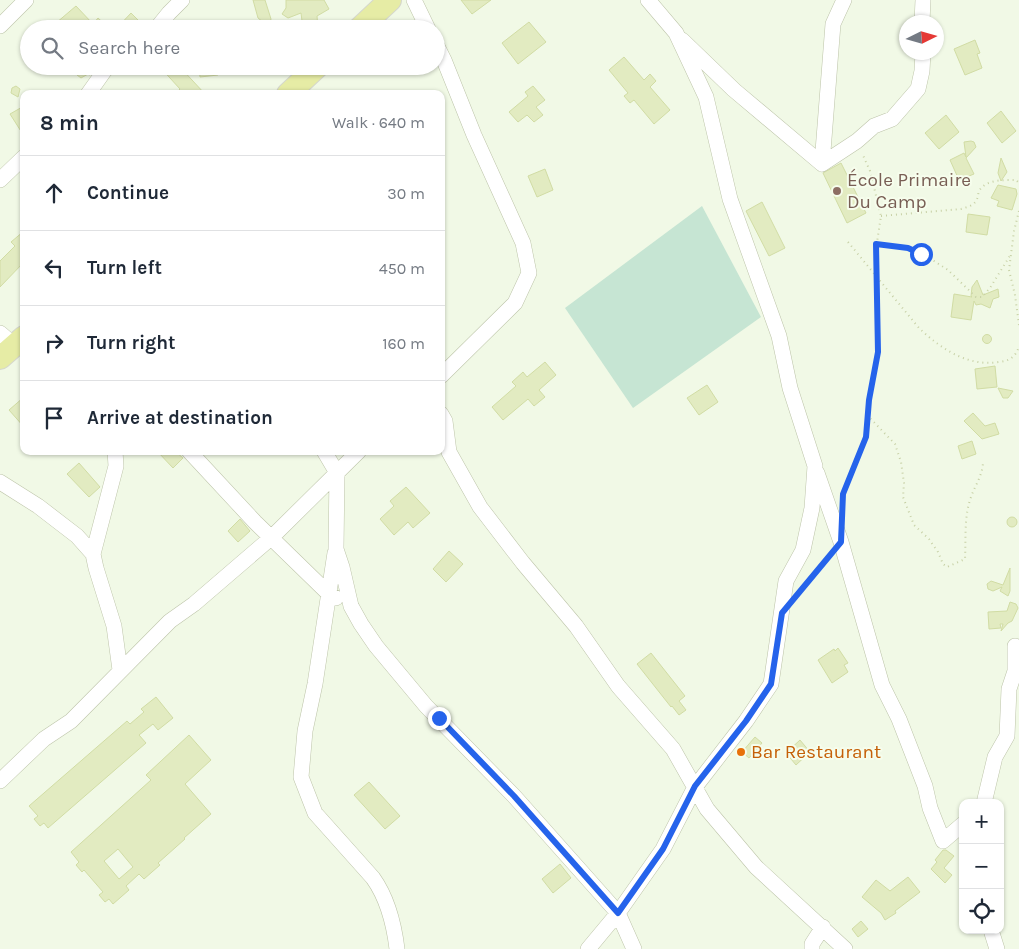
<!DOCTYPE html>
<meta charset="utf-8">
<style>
body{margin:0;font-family:Karla,sans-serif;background:#f6f6f7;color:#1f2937}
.controls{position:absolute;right:15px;bottom:15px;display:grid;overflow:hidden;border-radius:10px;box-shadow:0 1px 4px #0004}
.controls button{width:45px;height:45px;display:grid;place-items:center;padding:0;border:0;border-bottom:1px solid #e0e1e3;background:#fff;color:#1f2937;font:25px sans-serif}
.compass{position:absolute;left:899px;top:15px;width:45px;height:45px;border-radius:50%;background:#fff;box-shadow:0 1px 4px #0004;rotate:85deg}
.stop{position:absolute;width:15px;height:15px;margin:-11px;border:4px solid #2563eb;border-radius:50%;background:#fff}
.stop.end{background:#2563eb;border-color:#fff;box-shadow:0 1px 5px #0008}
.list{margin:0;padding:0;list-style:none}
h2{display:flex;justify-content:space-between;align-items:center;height:65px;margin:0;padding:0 20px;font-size:21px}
h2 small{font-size:16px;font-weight:400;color:#747a83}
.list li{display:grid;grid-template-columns:32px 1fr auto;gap:15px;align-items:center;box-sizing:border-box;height:75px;padding:0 20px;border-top:1px solid #e0e1e3}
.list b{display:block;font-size:19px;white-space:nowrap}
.list em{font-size:16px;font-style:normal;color:#747a83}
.icon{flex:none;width:28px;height:28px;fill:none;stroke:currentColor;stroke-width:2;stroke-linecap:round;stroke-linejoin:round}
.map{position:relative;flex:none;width:1019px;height:949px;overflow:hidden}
.search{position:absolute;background:#fff;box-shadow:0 1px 4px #0004;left:20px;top:20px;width:425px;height:55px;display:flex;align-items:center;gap:12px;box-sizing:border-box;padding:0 18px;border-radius:28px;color:#747a83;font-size:19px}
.panel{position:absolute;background:#fff;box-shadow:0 1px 4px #0004;left:20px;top:90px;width:425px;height:365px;border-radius:10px}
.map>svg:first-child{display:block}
</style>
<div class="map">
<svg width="1019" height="949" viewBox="0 0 1019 949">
<rect width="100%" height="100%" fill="#f1f9e6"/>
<!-- green -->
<path fill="#c6e5d3" d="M702,206L761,317L633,408L565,308Z"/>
<!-- building -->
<path fill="#e2ebc1" stroke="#d1dca4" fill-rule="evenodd" d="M253,0H265L271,19L269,27L258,18Z
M286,0H324L329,9L317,16L318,29H303L301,13L288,18L282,14L286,8Z
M461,0H491L472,14Z
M76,6L93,24L98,18L110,29H49Z
M131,13L147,29H116Z
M529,22L546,42L518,64L502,43Z
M975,40L980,53L977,54L982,68L965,75L954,49Z
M624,57L644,80L650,74L656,81L650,87L670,110L654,124L634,100L630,103L624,96L628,93L609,70Z
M80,66H96L90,75L88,74L81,78L77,75V73L81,68Z
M159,66H179L205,94H175L180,89Z
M199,66H217L218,75L200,77Z
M16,86L20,89L18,97L11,93L12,88Z
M533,86L545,100L536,107L543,115L534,122L527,115L518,122L509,112L528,96L525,92Z
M24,106V136L10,114Z
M1001,111L1016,131L1002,143L987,123Z
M946,115L959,132L939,149L925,133Z
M971,141L974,142L976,147L966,158L974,174L959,180L950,160L964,153L966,157L964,142Z
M1001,158L1007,172L1001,181L998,173Z
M841,163L866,213L847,223L823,173Z
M545,169L553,190L537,197L528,176Z
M998,185L1016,189L1017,194L1012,210L997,206L999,201L991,198Z
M762,202L785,248L769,256L746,211Z
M968,214L990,217L987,235L966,232Z
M24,231V262L0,287V261L15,246L11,242Z
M977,280L983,295L998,289L999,297L993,299L990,308L981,304L976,305L974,301L971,320L951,317L954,294L972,297L971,296L972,287Z
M982.5 339a4.5 4.5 0 1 1 9 0a4.5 4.5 0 1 1-9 0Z
M545,362L556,375L539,390L545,397L534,406L528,399L503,420L492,407L516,386L512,382L523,372L527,377Z
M995,366L997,387L977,389L975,369Z
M707,385L718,402L699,415L687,398Z
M998,388L1013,391L1008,398H1003Z
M24,397V427L9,410Z
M973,413L985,426L995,423L999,434L982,439L964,421Z
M972,441L976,454L962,459L958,446Z
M157,451H175L183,458L173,468Z
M79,463L100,487L89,497L67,474Z
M406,487L430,513L413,528L408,522L394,535L380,519L394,506L390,501Z
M1007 522a5 5 0 1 1 10 0a5 5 0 1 1-10 0Z
M240,519L250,531L238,542L228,531Z
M449,551L463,564L446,582L433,569Z
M1010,568V591L1008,596L1000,591L1002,587L993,591L988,589L987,584L991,581L1003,585Z
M1010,602L1016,604L1018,608L1012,621L1008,623L1001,631L1003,624H1000L1001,628L989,629L988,612L1007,611Z
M838,648L848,663L844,665L848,672L832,683L818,660L834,649L835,651Z
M651,653L685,696L679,701L686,710L679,715L672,706L671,707L637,664Z
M156,697L173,718L158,730L153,724L139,735L146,743L48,828L44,823L40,826L34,819L38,816L29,806L127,721L130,724L144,712L141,709Z
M189,735L211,760L185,784L211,814L184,838L185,839L158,863L160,865L144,879L139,874L126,886L129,890L113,904L109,899L105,902L99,895L103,892L84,870L82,872L76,865L79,862L71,852L151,780L146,775ZM118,849L133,867L119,879L104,861Z
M755,737L762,743L749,758L742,752Z
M800,740L810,752L796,765L786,753Z
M369,782L400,816L385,829L354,795Z
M943,850H946L954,856L944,868L952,875L945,883L931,869L937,862L935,860Z
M560,864L571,878L553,893L542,879Z
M908,877L920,892L895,911L896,913L885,920L881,913L862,897L876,880L890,891Z
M861,921L868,929L858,937L852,929Z"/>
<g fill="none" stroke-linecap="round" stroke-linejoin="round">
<defs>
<path id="minor" d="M414,0L428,29
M922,22L923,0
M0,26L26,0
M156,29L169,13L182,0
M682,40L734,90L822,164L857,141L874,126L892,119L918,89L922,71L923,52
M436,44L444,60L474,135L523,243L529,273L515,303L441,376
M88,94L105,70L110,66
M822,164L833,24L844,0
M0,180L24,157
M0,333L14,345
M441,414L445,421L449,452L480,507L523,563L576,626L618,686L673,749L707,809L756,867L845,949
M115,451L116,466L93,554L96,568L114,626L120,670
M189,451L255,522L330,595L336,598
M324,451L337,473L336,549L342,567L351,606L361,624L376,646L426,706L514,796L618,913L634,949
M817,473L841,542L882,685L899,719L925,786L930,808L943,841L963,824
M0,482L38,506L77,536L93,554
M335,553L315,684L305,731L301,777L315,813L373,878C388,899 394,924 397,949
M0,781L44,739L71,721L170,621L194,604L272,537L359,451
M984,803L995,757L1007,736L1009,689L1015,671V646
M991,930L997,949
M588,949L618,913L663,849L695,787L746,721L771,684L786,581L803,550L812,508L815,466L790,388L779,336L730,199L706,97L676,33L648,0
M812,949V944L823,927"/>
<path id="highway" d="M359,29L390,0
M288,94L318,66
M0,358L24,337"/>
</defs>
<!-- minor casing -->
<use href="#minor" stroke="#bdc4a9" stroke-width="16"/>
<!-- highway casing -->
<use href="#highway" stroke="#d5d7cd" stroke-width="24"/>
<!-- path -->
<path stroke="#c7d0a5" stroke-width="2" stroke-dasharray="1 4" stroke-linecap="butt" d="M1019,211L1014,231L1009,270L1015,295L1019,325
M881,216L961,209C967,207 974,206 977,199C978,197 978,194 979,191C986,179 1004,180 1016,180L1019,183
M848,242L919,328C941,349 968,367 999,362C1009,361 1016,357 1019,346
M877,244L908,248L934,261L948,270L976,297H982L990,288L1011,254
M867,415L895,444L901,462L904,483L903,497L914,525L929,539L938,552L943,564L947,567L965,559C966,540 964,519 970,500C974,487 982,477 983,463
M843,504V494L866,437L869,400L878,352L876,249L881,216L870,171L862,153
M798,594L832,553"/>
<!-- minor -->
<use href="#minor" stroke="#fff" stroke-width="15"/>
<!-- highway -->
<use href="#highway" stroke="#e6eca5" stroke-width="22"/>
</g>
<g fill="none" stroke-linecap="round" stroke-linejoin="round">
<!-- route -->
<path stroke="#2563eb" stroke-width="6" d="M439,718L514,796L618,913L663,849L695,786L746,721L771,684L782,613L841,542L843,494L866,437L869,400L878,352L876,244L908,248L921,254"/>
</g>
<!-- markers -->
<circle fill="#8d6e63" stroke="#f6fdec" stroke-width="2" cx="837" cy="191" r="5"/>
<circle fill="#e8710a" stroke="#f6fdec" stroke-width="2" cx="741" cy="752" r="5"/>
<g text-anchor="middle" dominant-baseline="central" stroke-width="4" stroke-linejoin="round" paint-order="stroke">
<!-- education labels -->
<g font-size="19" fill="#785e54" stroke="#f6fdec" text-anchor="start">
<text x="847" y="180">École Primaire<tspan x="847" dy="22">Du Camp</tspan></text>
</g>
<!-- food labels -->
<g font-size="19" fill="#c56008" stroke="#f6fdec" text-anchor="start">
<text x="751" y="752">Bar Restaurant</text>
</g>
</g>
</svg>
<div class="controls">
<button>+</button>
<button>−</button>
<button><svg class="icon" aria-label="locate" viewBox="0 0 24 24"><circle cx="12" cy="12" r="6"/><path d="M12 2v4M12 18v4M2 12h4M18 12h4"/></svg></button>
</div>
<svg class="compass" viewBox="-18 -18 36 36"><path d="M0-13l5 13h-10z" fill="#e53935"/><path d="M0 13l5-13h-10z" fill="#747a83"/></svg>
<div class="stop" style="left:921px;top:254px"></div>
<div class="stop end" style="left:439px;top:718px"></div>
<div class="search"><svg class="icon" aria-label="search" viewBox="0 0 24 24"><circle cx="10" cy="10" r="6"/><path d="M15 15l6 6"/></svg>Search here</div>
<section class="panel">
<h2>8 min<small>Walk · 640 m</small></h2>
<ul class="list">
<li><svg class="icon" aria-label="ahead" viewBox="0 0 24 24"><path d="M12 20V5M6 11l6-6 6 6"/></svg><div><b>Continue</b></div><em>30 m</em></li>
<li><svg class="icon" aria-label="left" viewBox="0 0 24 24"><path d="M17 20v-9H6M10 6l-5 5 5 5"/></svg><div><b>Turn left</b></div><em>450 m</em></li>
<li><svg class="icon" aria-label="right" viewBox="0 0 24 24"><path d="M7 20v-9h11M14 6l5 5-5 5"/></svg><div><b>Turn right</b></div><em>160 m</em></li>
<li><svg class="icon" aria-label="arrive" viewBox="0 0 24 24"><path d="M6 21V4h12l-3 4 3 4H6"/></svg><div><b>Arrive at destination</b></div></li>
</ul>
</section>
</div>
